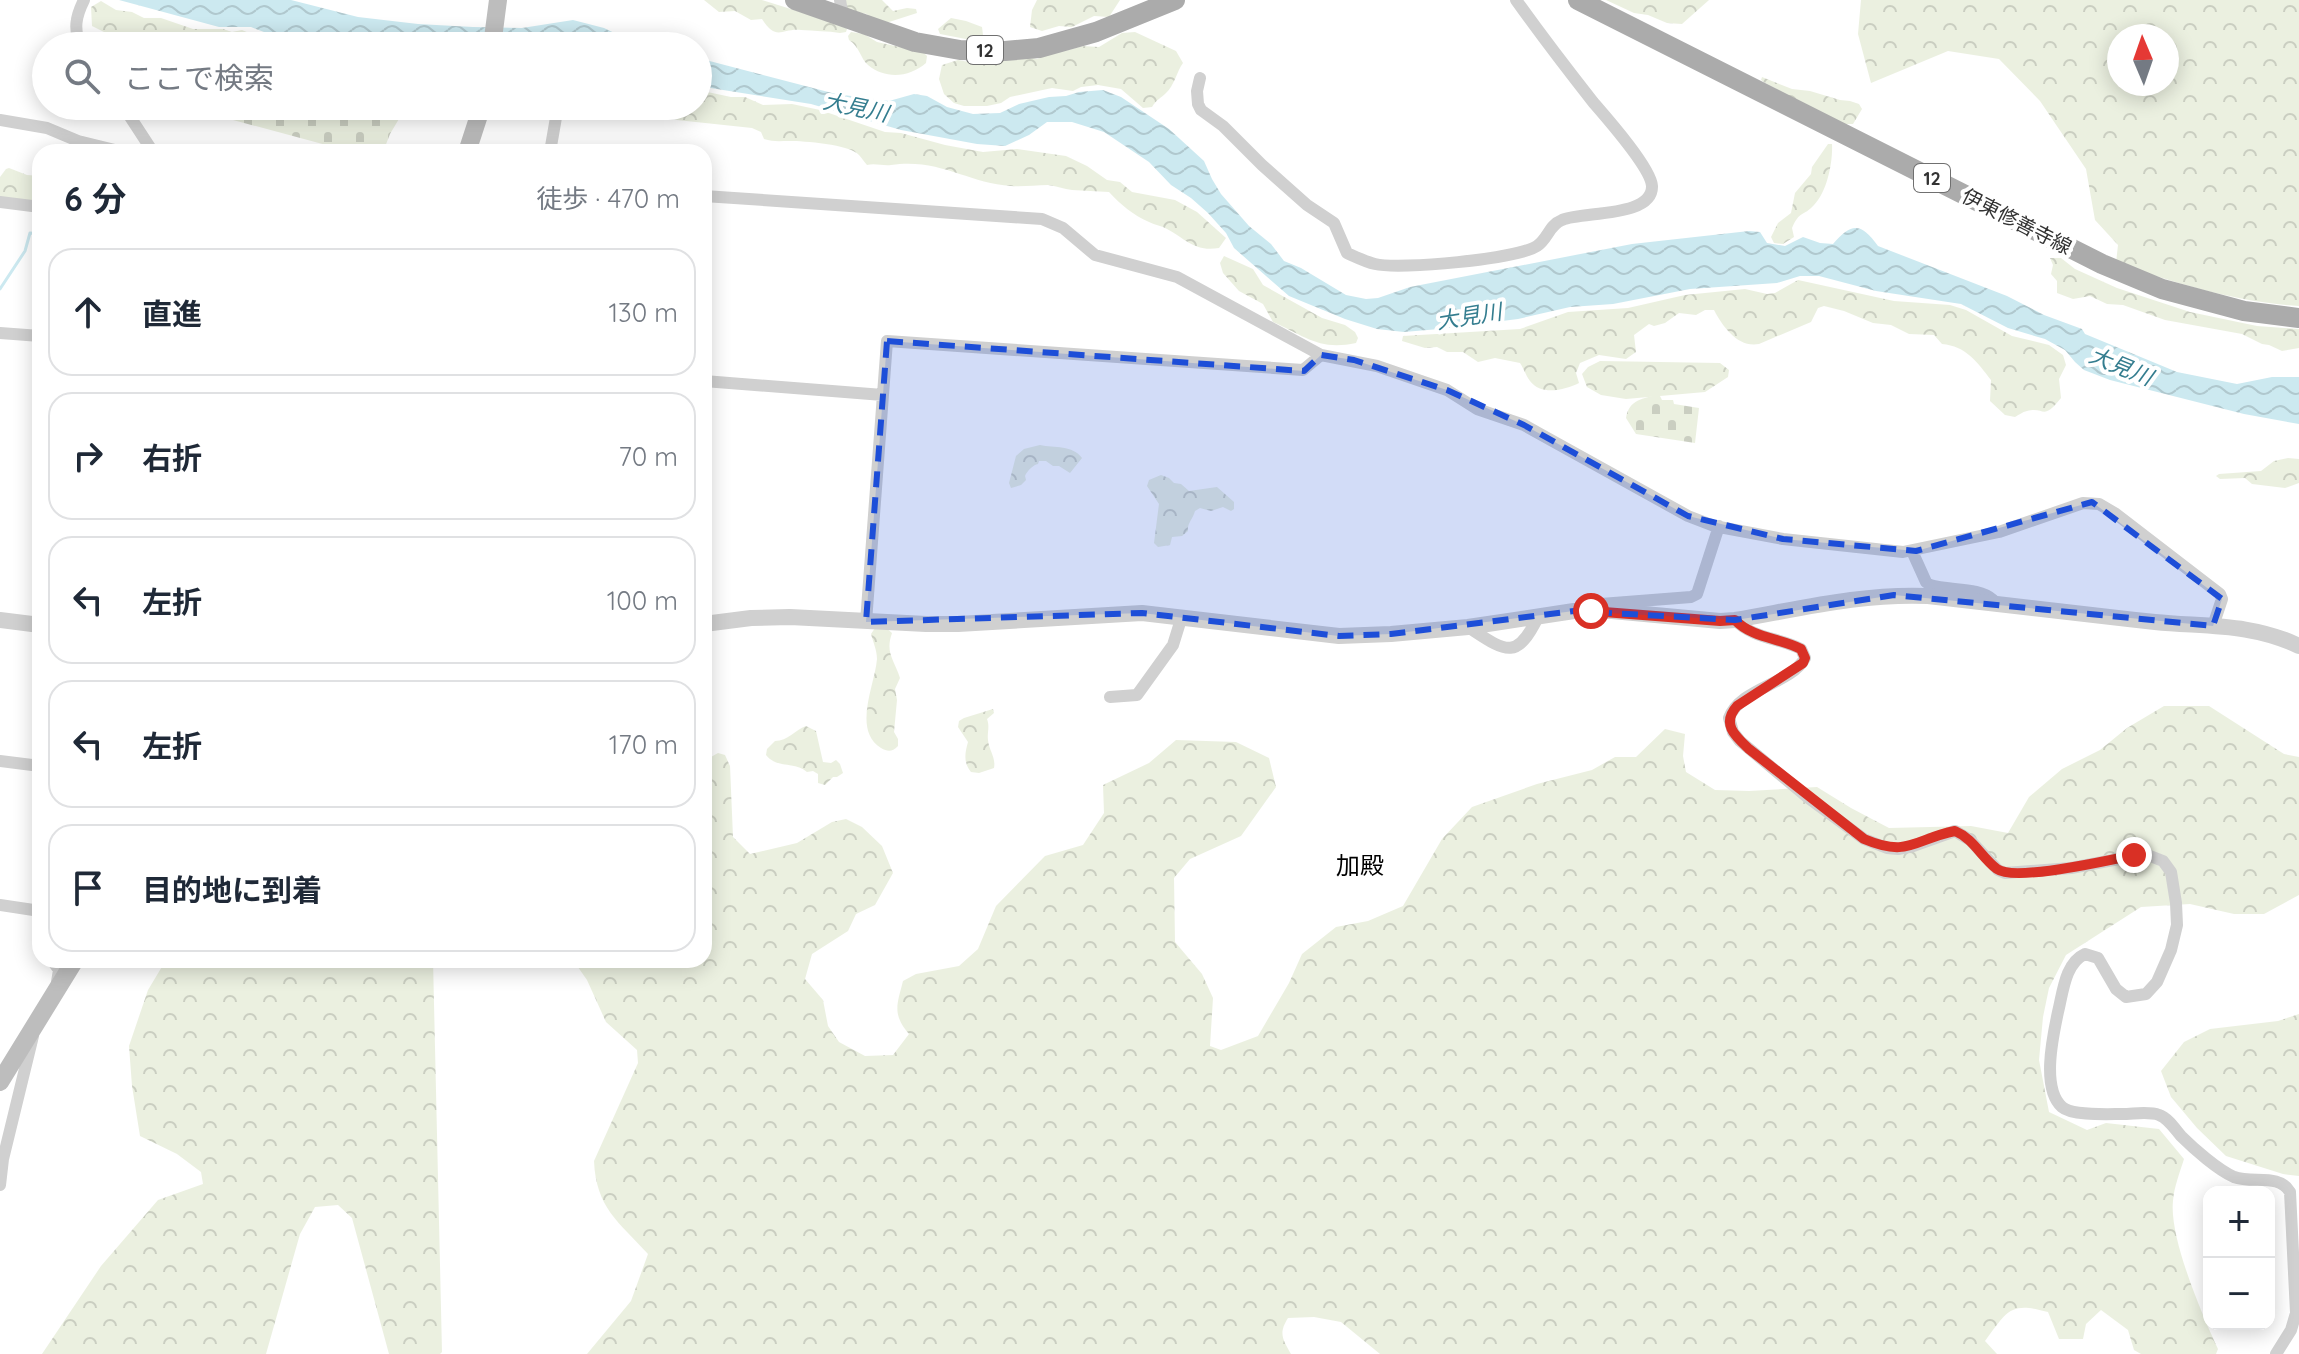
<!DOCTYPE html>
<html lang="ja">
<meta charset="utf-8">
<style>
body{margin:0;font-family:Quicksand,"Noto Sans JP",sans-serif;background:#f2f2f3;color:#1f2937}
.controls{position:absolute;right:24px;bottom:24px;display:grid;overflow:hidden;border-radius:16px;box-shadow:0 4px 20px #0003}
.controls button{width:72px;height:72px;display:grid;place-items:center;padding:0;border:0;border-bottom:2px solid #e0e1e3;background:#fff;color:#1f2937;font:40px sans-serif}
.compass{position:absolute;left:2107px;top:24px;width:72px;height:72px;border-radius:50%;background:#fff;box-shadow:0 4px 20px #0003;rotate:358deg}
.stop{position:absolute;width:24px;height:24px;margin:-18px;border:6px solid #d93025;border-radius:50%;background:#fff}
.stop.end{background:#d93025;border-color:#fff;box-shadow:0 2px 8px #0008}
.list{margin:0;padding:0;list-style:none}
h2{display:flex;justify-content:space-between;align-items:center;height:104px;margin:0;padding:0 32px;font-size:34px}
h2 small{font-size:26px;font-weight:400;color:#747a83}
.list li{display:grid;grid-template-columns:52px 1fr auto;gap:24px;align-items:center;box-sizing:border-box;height:128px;margin:0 16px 16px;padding:0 16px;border:2px solid #e0e1e3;border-radius:24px}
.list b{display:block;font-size:30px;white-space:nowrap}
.list em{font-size:26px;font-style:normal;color:#747a83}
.icon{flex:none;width:44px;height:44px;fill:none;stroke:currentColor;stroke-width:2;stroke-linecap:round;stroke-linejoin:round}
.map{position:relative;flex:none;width:2299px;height:1354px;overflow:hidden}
.search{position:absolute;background:#fff;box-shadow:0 4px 20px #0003;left:32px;top:32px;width:680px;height:88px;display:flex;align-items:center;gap:20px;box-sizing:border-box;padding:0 28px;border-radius:44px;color:#747a83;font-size:30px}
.panel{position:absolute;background:#fff;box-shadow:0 4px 20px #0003;left:32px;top:144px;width:680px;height:824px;border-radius:24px}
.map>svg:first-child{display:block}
</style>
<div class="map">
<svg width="2299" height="1354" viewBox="0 0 2299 1354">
<defs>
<pattern id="forest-crowns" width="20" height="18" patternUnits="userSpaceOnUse" patternTransform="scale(2)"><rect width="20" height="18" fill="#ebf0e0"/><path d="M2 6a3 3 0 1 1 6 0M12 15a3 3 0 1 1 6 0" fill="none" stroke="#cacec1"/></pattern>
<pattern id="cemetery-stones" width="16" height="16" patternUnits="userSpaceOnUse" patternTransform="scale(2)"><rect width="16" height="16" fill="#ebf0e0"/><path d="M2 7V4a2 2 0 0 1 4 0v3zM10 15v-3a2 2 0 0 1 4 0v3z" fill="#cacec1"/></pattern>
<pattern id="water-waves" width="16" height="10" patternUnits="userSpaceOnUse" patternTransform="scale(2)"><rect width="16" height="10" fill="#cce9f0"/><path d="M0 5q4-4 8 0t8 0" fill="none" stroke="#b0c8ce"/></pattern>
</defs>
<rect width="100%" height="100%" fill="#fff"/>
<!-- forest -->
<path fill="url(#forest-crowns)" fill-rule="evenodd" d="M704,0H762L842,25L847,29L846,32L840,33C828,31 814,31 801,30C781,28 777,42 762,19L751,20L735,11L719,12Z
M845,0H882L893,11L907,8L916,9L917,13L886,23L871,19L867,14L848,11Z
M1037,0H1120L1109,17L1094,16L1072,27L1059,26L1042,31L1030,27L1032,10Z
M1606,0H1709L1682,24L1667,23L1648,15L1634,13Z
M1861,0H2299V306C2235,302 2176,283 2116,263L2118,245L2095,220L2086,169L2040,101L1999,59L1948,51L1871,83L1858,34ZM2119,36H2167V84H2119Z
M101,1L116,10L132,12L144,18H161L193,29H223L232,32L242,30L272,43L311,46H173L134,38L114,37L92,26L91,7Z
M951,18L966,21L982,27L983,35L971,40L940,34L938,29Z
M851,32L864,34L877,42L923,52L927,56L926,63C910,77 886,80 868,65C860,58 860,47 849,40L848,36Z
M1135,32L1176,51L1183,63C1177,71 1174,86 1166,93C1161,98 1157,99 1152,107L1143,108L1121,89L1098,85L1081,87L1073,91L1052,88L1010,97L1001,103L987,106H964L954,103L944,94L939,79L942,65L958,60L969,62L1026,56L1037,59L1053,52L1065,51L1083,46L1099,47L1122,33Z
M1762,77L1792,89L1810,91L1840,100L1850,101L1859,104L1862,109L1853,124H1841L1780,92C1774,86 1767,85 1761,80Z
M698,90L731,97H745L763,105L792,104L820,110L885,132L901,133L945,145L983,152L1017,149L1066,156L1087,166L1107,180L1120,182L1132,192L1175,200L1197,212L1226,238L1219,248C1195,252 1187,240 1167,229C1162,226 1155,225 1149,222C1133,215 1121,205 1109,192C1096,191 1084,191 1072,190C1064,189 1056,186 1048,185C1035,185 1023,187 1011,186C967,183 940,158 891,165C883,166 875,163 867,165C864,162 862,158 859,155C849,144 804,141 789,141C780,141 773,142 764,139L761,132L752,128L677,120L657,112L627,110L622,106H698Z
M1828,144H1832C1833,162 1827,192 1814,205C1803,217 1800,210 1792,228L1794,237L1783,244L1774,243L1771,237L1778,223L1791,213L1795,193L1811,174L1812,167Z
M9,168L27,175L40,176V203L0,198V177L6,169Z
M1224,256L1253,269L1263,285L1322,318L1345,325L1355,332L1358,338L1356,343C1319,351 1305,336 1273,322L1263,304L1239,291L1223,273L1220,263Z
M2050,258H2061L2075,269L2117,288L2190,312L2257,326L2299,329V348L2282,351L2269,345L2262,344L2242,334L2165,320L2123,305L2107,304L2090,296L2073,299L2057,293V281L2051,274L2053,265Z
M1798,280L1894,301L1950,305L1966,310L2012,336L2049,345L2063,355L2066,365L2059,379L2061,398C2042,422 2045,406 2027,411C2022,412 2019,415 2015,417L2005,415L1990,401L1991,380C1977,362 1966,346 1942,344L1934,335L1909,334L1891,325L1873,323L1844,311L1824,306L1818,308L1811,322L1759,344C1738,348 1723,327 1714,310H1705L1696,315L1679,313L1665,323L1654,326L1649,324L1634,335L1636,352L1626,359L1599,355L1580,363L1576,373L1579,383C1565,390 1541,396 1530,381C1526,376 1524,369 1520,363L1495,358L1478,362L1463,352H1447L1437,347L1425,348L1402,341L1403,336L1520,329L1568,312L1628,308L1685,295L1745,289L1767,294L1775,293Z
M1600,361L1720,363L1729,370L1728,377L1705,392L1626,399L1601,395L1587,387L1582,374L1588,367Z
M1040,445C1054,448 1073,445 1082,458L1070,473L1059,466H1053L1046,461H1039L1038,464C1033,465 1027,471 1025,476L1026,480L1021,485L1011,488L1009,483L1016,456L1024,449Z
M2288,458L2299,459V483L2285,488L2252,484L2245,478L2220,479L2216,476L2219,474L2261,471L2274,461Z
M1161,475L1169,478L1174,483L1181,484L1189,491L1217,487L1234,502V509L1231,511L1223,507L1211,511L1200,508L1195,511C1193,519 1187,523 1188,531L1182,536L1172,537L1170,545L1158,547L1154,543L1159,504L1147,486L1149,480Z
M885,627L892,633C885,653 894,659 900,678L895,689L897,700L894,732L898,739V746C892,752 888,752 881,748C852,730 875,685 877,659C877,650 873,642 871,634L875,628Z
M2164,706H2209L2284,754L2299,757V895L2264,914H2234L2190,904L2141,907L2066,955L2049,988L2043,1017L2039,1060L2049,1112L2087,1130L2106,1123L2159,1129L2184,1159C2180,1172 2174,1187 2173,1201C2169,1238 2202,1314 2218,1349L2216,1354H2141L2134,1350L2128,1330L2101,1310L2086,1324L2083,1339H2059L2048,1312C2009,1301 2007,1312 1985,1341L1997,1354H1380L1341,1322L1314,1317L1288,1318C1278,1334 1283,1339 1291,1354H587L631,1301L648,1254C619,1222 596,1208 594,1161L638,1063L637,1050L606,1022L587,980L573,960H704V761L718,753L725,755L730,766L733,837L750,854L797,843L832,822L846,819L862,827L882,846L893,873L875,905L856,914L848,931L812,954L805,979L823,1000L828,1026L839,1042L865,1056L893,1055L909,1034C892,1014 897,1005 903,981L916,974L959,966L978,949L996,906L1045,856L1083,845L1104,813L1103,785L1149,763L1176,740L1236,742L1269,758L1276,787L1241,836L1190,859L1174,878L1175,942L1202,974L1213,998L1210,1046L1221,1050L1258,1036L1289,983L1302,954L1336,927L1368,921L1403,906L1442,839L1472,807L1537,784L1592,770L1615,757H1636L1665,729L1685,734L1683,756L1686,772L1715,790L1749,791L1817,787L1851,808L1889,828L1971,826L2008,833L2029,797L2062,769L2100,750L2127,728Z
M993,709L994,713L987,719C990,727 987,732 988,740C989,751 996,757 994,768L979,773L971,772C963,762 965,753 968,742L958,727L959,721L964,718Z
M806,726L816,731L823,762L831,763L836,760L840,764L843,773L837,777H833L825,785L818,783V774L813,771L807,772C794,761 777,769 766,755L767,749L775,741C788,741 795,730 806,726Z
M166,960H433L442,1352L440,1354H389L352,1218L338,1205L315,1207L300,1234L266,1354H42L101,1266L158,1200L203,1184L201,1172L177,1154L140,1136L132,1086L129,1046L148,990Z
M2299,1014V1176L2283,1174L2226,1156L2197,1128L2171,1097L2161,1071L2184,1042L2210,1029L2278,1021Z"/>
<!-- cemetery -->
<path fill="url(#cemetery-stones)" d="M227,106H405L406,107L390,134L383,152H341V149L222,117Z
M1659,394L1662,400H1673L1674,404L1699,408L1695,443L1636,434L1626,418C1629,399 1643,399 1659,394Z"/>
<!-- water -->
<path fill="url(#water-waves)" d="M119,0H291L358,17L418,24L473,27L522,28L573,20L604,28L629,40L653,46H393L362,40L280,38L251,27H219Z
M698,58L836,94L889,101L914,94L927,96L947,107L973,114L1000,113L1019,104L1049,97L1066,96L1079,92L1103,90L1121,97L1169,129L1204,161L1212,179L1221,194L1249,226L1271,244L1284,261L1301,268L1346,295L1366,299L1378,298L1410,287L1632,244L1749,231L1760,232L1767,243L1785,246L1803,237L1820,243L1833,244C1852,222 1861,223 1878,246L2007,296L2044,315L2082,329L2085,334L2177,372L2237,384L2272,377H2299V424L2244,414L2110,380L2084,370L2075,362L2065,350L2045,339L2008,328L1961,304L1876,291L1819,276H1800L1777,283L1690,289L1613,304L1570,307L1518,319L1439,329L1404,332L1377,329L1345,319L1289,296L1234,248L1226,233L1208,213L1191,198L1171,185L1149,162L1104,132L1072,122H1047L1029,135L1005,146L977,144L901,130L811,104L698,86Z"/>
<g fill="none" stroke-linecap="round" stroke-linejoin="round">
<!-- stream -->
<path stroke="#cce9f0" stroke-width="3" d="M0,289L25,251L30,233L40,234"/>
<!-- minor -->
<path stroke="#d0d0d0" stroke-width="12" d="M840,0L843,17
M81,46C73,29 76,16 84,0
M1200,78L1197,91L1198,104L1201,110L1223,126L1262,165L1307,205L1334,223L1347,253C1356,257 1366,262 1375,264C1400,270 1517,259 1537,246C1548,239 1549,225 1562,220C1581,211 1653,218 1652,186C1651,168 1606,117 1593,102C1567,69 1541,35 1516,0
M123,106L153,152
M0,120L47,128L78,141L123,152
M550,152L558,106
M704,196L1042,219L1063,228L1095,255L1177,277L1321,355
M0,202L40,207
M0,333L40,336
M704,381L883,395
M1912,551L1926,582L1930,585C1949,591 1979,587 1993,600
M1588,605L1691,597L1697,594L1719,526
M1735,620C1752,638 1780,638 1801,649L1805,658C1790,685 1741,687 1729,718L1733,732L1740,741L1807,797L1864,839L1887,848L1898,849L1913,846L1955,831L1970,840L1998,870L2005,873L2071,868L2145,854L2163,861L2171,872L2176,903L2177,925L2171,950L2157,982L2146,994L2126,997L2116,989L2098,958L2085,954C2065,963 2063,992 2058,1012C2053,1036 2041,1088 2062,1107C2072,1116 2109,1114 2122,1114C2134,1114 2149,1111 2159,1115C2168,1118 2175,1129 2181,1136C2194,1149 2218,1170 2234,1177C2253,1184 2279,1173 2290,1192L2296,1313L2291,1330L2276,1354
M866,622L887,341L1303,370L1321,355L1377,366L1447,390L1477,409L1524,425L1540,434L1688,516L1714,526L1783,539L1903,552L1999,532L2083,503L2099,504L2116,514L2220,594L2222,599L2213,626
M1468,627C1505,651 1516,662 1538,617
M1110,697L1137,695L1173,645L1182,616
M0,761L40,766
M0,905L40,911
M52,960L59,970L57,982
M0,1185L3,1159L33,1036"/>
<!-- tertiary -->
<path stroke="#d0d0d0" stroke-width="16" d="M0,620L40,625
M704,624L751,618L790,617L926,624H958L1142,613L1339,636L1391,634L1468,627L1574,611H1612L1720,621L1735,620C1799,609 1863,593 1928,596C2003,605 2079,614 2155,622C2206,627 2251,623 2299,646"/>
<!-- secondary -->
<path stroke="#bdbdbd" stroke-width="18" d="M492,46L498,0
M467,152L482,106
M0,1082L75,960"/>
<!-- primary -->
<path stroke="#ababab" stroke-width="20" d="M795,0L915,42L960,50L1005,51L1039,48L1096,32L1175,0
M1578,0L2102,264L2162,289L2244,311L2299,318"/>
</g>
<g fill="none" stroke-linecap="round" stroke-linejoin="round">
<!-- route -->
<path stroke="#d93025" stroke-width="10" d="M1591,611L1720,621L1735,620C1752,638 1780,638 1801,649L1805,658L1803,663L1737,706C1721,724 1735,736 1749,749L1864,839C1909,858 1914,839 1955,831C1974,839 1981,857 1997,869C2015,882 2109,860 2134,855"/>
</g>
<!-- marked area -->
<path fill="#1d4ed8" fill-opacity="0.2" stroke="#1d4ed8" stroke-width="6" stroke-dasharray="16 10" stroke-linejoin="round" d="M887,341L1304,371L1321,355L1354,360L1447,390L1524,425L1688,516L1783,539L1916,551L2092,502L2222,599L2213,626L1894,595L1735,620L1574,611L1391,634L1339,636L1142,613L866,622Z"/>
<g text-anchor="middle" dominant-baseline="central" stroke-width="8" stroke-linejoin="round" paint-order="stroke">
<!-- shield labels -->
<g fill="#fff" stroke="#707070" stroke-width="2">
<rect x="967" y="36" width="36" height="28" rx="6"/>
<rect x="1914" y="164" width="36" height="28" rx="6"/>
</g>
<g font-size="18" font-weight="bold" fill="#333">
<text x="985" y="50">12</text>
<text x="1932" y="178">12</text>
</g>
<!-- street labels -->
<g font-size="20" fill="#333" stroke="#fff">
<text transform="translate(2017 221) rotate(27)">伊東修善寺線</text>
</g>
<!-- water labels -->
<g font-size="22" font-style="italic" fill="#347d8f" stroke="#fff">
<text transform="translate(856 107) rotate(12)">大見川</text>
<text transform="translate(1469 316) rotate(-9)">大見川</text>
<text transform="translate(2121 366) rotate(22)">大見川</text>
</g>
<!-- quarter labels -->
<g font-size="24" fill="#000" stroke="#fff">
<text x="1360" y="865">加殿</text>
</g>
</g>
</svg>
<div class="controls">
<button>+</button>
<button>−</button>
</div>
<svg class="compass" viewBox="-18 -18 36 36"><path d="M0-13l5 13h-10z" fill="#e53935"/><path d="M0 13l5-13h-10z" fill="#747a83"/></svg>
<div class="stop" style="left:1591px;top:611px"></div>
<div class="stop end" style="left:2134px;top:855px"></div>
<div class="search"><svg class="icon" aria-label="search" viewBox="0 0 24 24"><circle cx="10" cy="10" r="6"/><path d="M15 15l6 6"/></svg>ここで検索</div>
<section class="panel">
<h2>6 分<small>徒歩 · 470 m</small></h2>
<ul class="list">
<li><svg class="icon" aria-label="ahead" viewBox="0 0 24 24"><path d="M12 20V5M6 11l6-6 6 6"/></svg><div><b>直進</b></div><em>130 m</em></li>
<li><svg class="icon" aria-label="right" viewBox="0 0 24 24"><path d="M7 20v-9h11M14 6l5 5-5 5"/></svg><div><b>右折</b></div><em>70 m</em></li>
<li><svg class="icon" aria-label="left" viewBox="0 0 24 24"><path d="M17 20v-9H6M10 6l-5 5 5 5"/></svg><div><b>左折</b></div><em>100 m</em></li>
<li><svg class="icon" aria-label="left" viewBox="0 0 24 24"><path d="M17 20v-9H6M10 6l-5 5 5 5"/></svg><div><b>左折</b></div><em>170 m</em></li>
<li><svg class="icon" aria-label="arrive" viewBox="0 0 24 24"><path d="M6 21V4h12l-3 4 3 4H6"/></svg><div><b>目的地に到着</b></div></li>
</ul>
</section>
</div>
